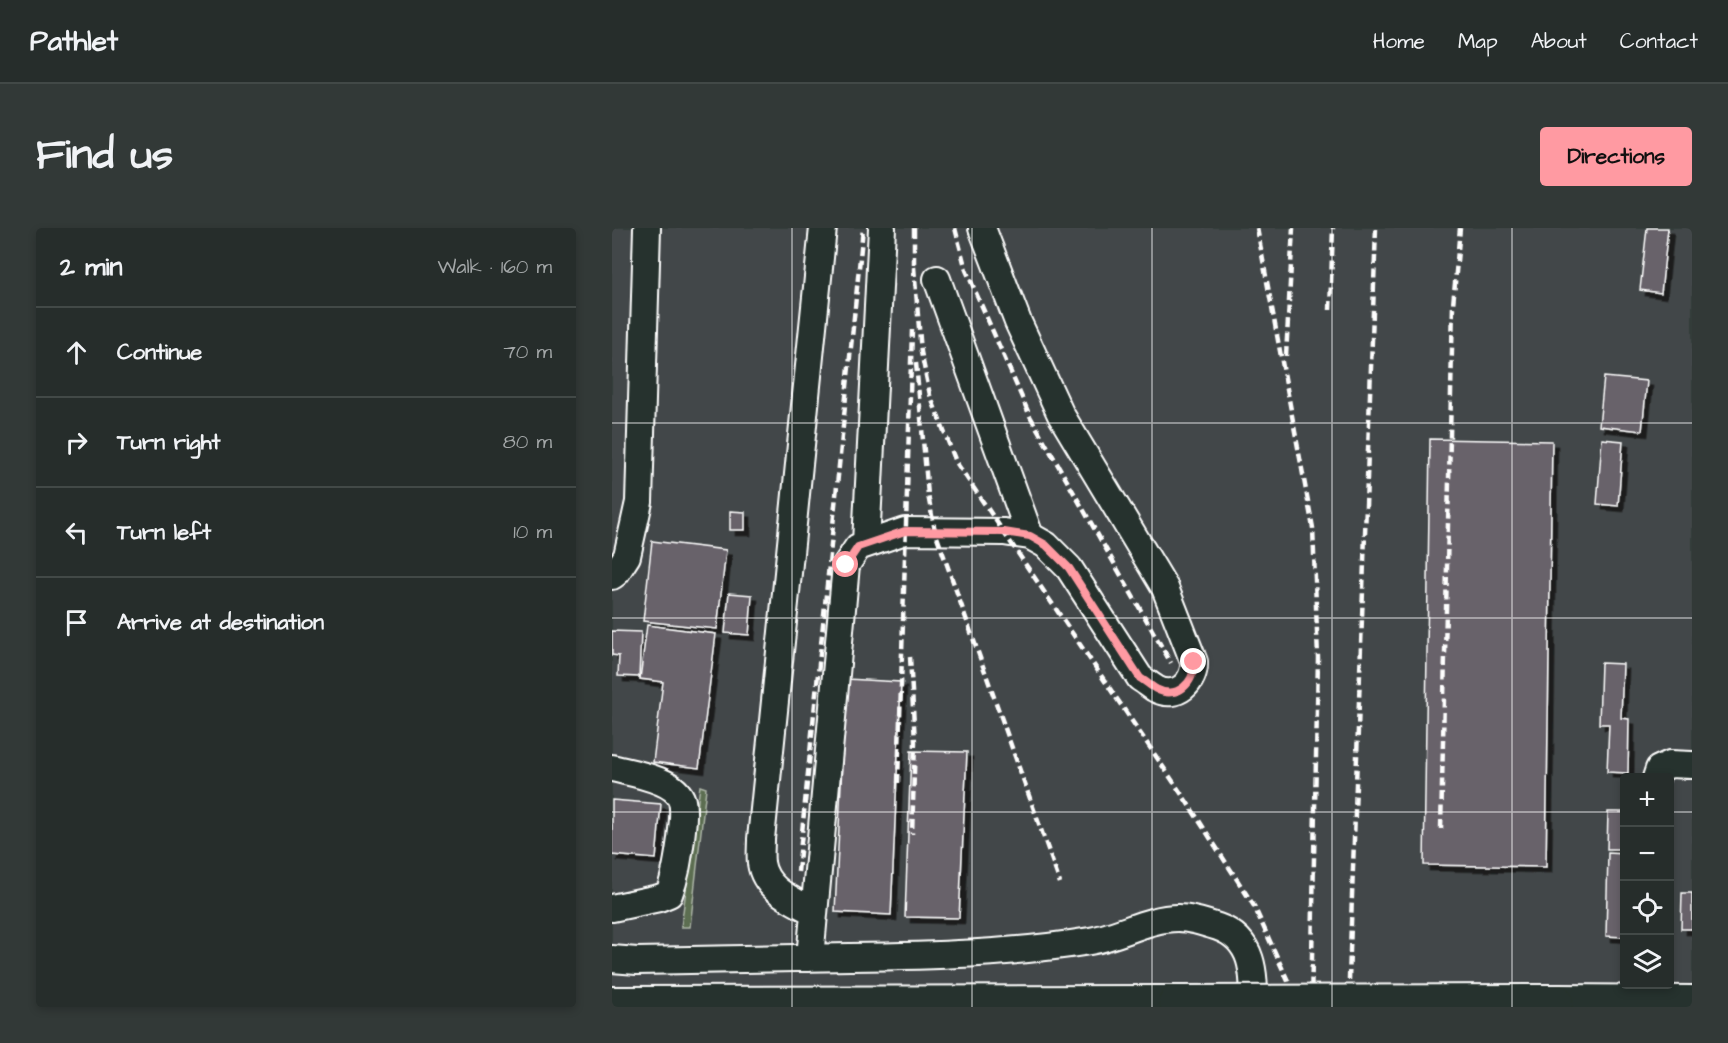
<!DOCTYPE html>
<meta charset="utf-8">
<style>
body{margin:0;font-family:"Architects Daughter",sans-serif;background:#323937;color:#f1f3f6}
.controls{position:absolute;right:18px;bottom:18px;display:grid;overflow:hidden;border-radius:6px;box-shadow:0 3px 9px #0003}
.controls button{width:54px;height:54px;display:grid;place-items:center;padding:0;border:0;border-bottom:2px solid #424947;background:#262d2b;color:#f1f3f6;font:30px sans-serif}
.stop{position:absolute;width:18px;height:18px;margin:-14px;border:4px solid #ff9aa2;border-radius:50%;background:#fff}
.stop.end{background:#ff9aa2;border-color:#fff;box-shadow:0 2px 6px #0008}
.list{margin:0;padding:0;list-style:none}
h2{display:flex;justify-content:space-between;align-items:center;height:78px;margin:0;padding:0 24px;font-size:26px}
h2 small{font-size:20px;font-weight:400;color:#a4a8a9}
.list li{display:grid;grid-template-columns:39px 1fr auto;gap:18px;align-items:center;box-sizing:border-box;height:90px;padding:0 24px;border-top:2px solid #424947}
.list b{display:block;font-size:22px;white-space:nowrap}
.list em{font-size:20px;font-style:normal;color:#a4a8a9}
.icon{flex:none;width:33px;height:33px;fill:none;stroke:currentColor;stroke-width:2;stroke-linecap:round;stroke-linejoin:round}
.map{position:relative;flex:none;width:1080px;height:779px;overflow:hidden;border-radius:6px}
header{display:flex;align-items:center;gap:36px;box-sizing:border-box;height:84px;padding:0 30px;background:#262d2b;border-bottom:2px solid #424947}
header strong{font-size:28px}
nav{display:flex;gap:33px;margin-inline-start:auto;font-size:21px}
.intro{display:flex;align-items:center;justify-content:space-between;box-sizing:border-box;height:144px;padding:0 36px}
h1{margin:0;font-size:42px}
.button{padding:15px 27px;border-radius:6px;background:#ff9aa2;color:#111;font-size:21px;font-weight:700}
main{display:flex;gap:36px;padding:0 36px}
aside{flex:1;background:#262d2b;border-radius:6px;box-shadow:0 3px 9px #0003}
.map>svg:first-child{display:block}
</style>
<header>
<strong>Pathlet</strong>
<nav><a>Home</a><a>Map</a><a>About</a><a>Contact</a></nav>
</header>
<div class="intro"><h1>Find us</h1><a class="button">Directions</a></div>
<main>
<aside>
<h2>2 min<small>Walk · 160 m</small></h2>
<ul class="list">
<li><svg class="icon" aria-label="ahead" viewBox="0 0 24 24"><path d="M12 20V5M6 11l6-6 6 6"/></svg><div><b>Continue</b></div><em>70 m</em></li>
<li><svg class="icon" aria-label="right" viewBox="0 0 24 24"><path d="M7 20v-9h11M14 6l5 5-5 5"/></svg><div><b>Turn right</b></div><em>80 m</em></li>
<li><svg class="icon" aria-label="left" viewBox="0 0 24 24"><path d="M17 20v-9H6M10 6l-5 5 5 5"/></svg><div><b>Turn left</b></div><em>10 m</em></li>
<li><svg class="icon" aria-label="arrive" viewBox="0 0 24 24"><path d="M6 21V4h12l-3 4 3 4H6"/></svg><div><b>Arrive at destination</b></div></li>
</ul>
</aside>
<div class="map">
<svg width="1080" height="779" viewBox="0 0 1080 779">
<defs>
<filter id="shadow"><feDropShadow dx="5.5" dy="5.5" stdDeviation="0" flood-color="#0009"/></filter>
</defs>
<rect width="100%" height="100%" fill="#333c39"/>
<filter id="ink" filterUnits="userSpaceOnUse"><feTurbulence type="fractalNoise" baseFrequency=".0167" numOctaves="2"/><feDisplacementMap in="SourceGraphic" scale="12" xChannelSelector="R" yChannelSelector="G"/><feConvolveMatrix kernelMatrix="1 2 1 2 8 2 1 2 1" color-interpolation-filters="sRGB"/></filter>
<g filter="url(#ink)">
<!-- built -->
<path fill="#434748" fill-rule="evenodd" d="M0,0H1080V779H0ZM1012,550H1058V756H1012Z"/>
<!-- green -->
<path fill="#5b6e51" stroke="#adb6a8" stroke-width="1.5" d="M88,558L94,560L78,699H69Z"/>
<!-- building -->
<path fill="#68626b" stroke="#fff" stroke-width="1.5" filter="url(#shadow)" d="M1035,0H1056L1049,65L1028,62Z
M992,149L1035,153L1030,203L987,198Z
M818,211L940,213L934,639L812,637Z
M990,211L1011,213L1006,278L985,276Z
M118,283L133,284V302H118Z
M40,313L114,322L105,401L31,393Z
M117,365L140,367L137,407L113,405Z
M35,397L104,406L87,540L41,534L51,454L28,451Z
M0,403L29,404L27,449L6,448L7,428L0,427Z
M989,435L1011,436L1009,490L1017,491L1016,545L995,544L997,496H987Z
M234,451L289,454L279,687L223,684Z
M299,523L355,524L347,690L293,689Z
M0,572L49,576L44,631L0,627Z
M996,584H1012V621H995Z
M996,625L1012,626V709L994,708Z
M1070,665H1080V701H1069Z"/>
<g fill="none" stroke-linecap="round" stroke-linejoin="round">
<defs>
<path id="minor" d="M325,51L418,308
M254,315L270,0
M0,348L4,345L15,328L27,274L35,0
M0,540C19,545 64,551 70,573C73,585 70,599 69,611C66,631 64,648 57,666L47,670L0,680
M1044,550L1047,541L1058,536L1080,537
M202,684C181,672 153,662 149,635C148,627 149,619 149,611L211,0
M198,730L234,337L246,319L293,303L392,304L418,308L434,317L457,340L528,450C533,453 539,458 544,461C565,472 583,454 582,434L553,360L449,187L406,94L370,0
M0,731L25,733C96,732 167,730 238,729C318,728 399,726 478,713C508,708 536,690 566,690C579,690 594,695 606,699C643,712 642,747 642,779"/>
<path id="major" d="M945,773L1080,774
M0,775L563,774"/>
</defs>
<!-- minor casing -->
<use href="#minor" stroke="#fff" stroke-width="30"/>
<!-- major casing -->
<use href="#major" stroke="#fff" stroke-width="36"/>
<!-- minor -->
<use href="#minor" stroke="#26332d" stroke-width="26"/>
<!-- major -->
<use href="#major" stroke="#26332d" stroke-width="32"/>
<!-- rail -->
<path stroke="#fff" stroke-width="4.5" stroke-dasharray="9 4.5" stroke-linecap="butt" d="M302,0V48
M343,0L354,42L418,188L559,435
M645,0L701,300L706,430L699,779
M302,39L309,124L318,167L344,234L575,574L642,678L676,753L681,779
M718,82L721,0
M674,128L681,0
M304,135L316,267L323,303L448,655
M298,429L303,514L300,606
M286,555L300,102
M829,601L841,77L848,0
M186,644L251,0
M736,779L764,0"/>
<defs>
<path id="major-bridge" d="M563,774L945,773"/>
</defs>
<!-- major-bridge casing -->
<use href="#major-bridge" stroke="#fff" stroke-width="36" stroke-linecap="butt"/>
<!-- major-bridge -->
<use href="#major-bridge" stroke="#26332d" stroke-width="32"/>
</g>
</g>
<g fill="none" stroke-linecap="round" stroke-linejoin="round" filter="url(#ink)">
<!-- route -->
<path stroke="#ff9aa2" stroke-width="8" d="M234,337L246,319L293,303L392,304L418,308L434,317L457,340L528,450C533,453 539,458 544,461C565,472 583,455 582,434"/>
</g>
<!-- grid -->
<path fill="none" stroke="#fff" stroke-width="1.5" stroke-opacity="0.55" d="M180,0V779M360,0V779M540,0V779M720,0V779M900,0V779M0,195H1080M0,390H1080M0,584H1012M1058,584H1080"/>
</svg>
<div class="controls">
<button>+</button>
<button>−</button>
<button><svg class="icon" aria-label="locate" viewBox="0 0 24 24"><circle cx="12" cy="12" r="6"/><path d="M12 2v4M12 18v4M2 12h4M18 12h4"/></svg></button>
<button><svg class="icon" aria-label="layers" viewBox="0 0 24 24"><path d="M12 4l9 5-9 5-9-5zM3 14l9 5 9-5"/></svg></button>
</div>
<div class="stop" style="left:234px;top:337px"></div>
<div class="stop end" style="left:582px;top:434px"></div>
</div>
</main>
